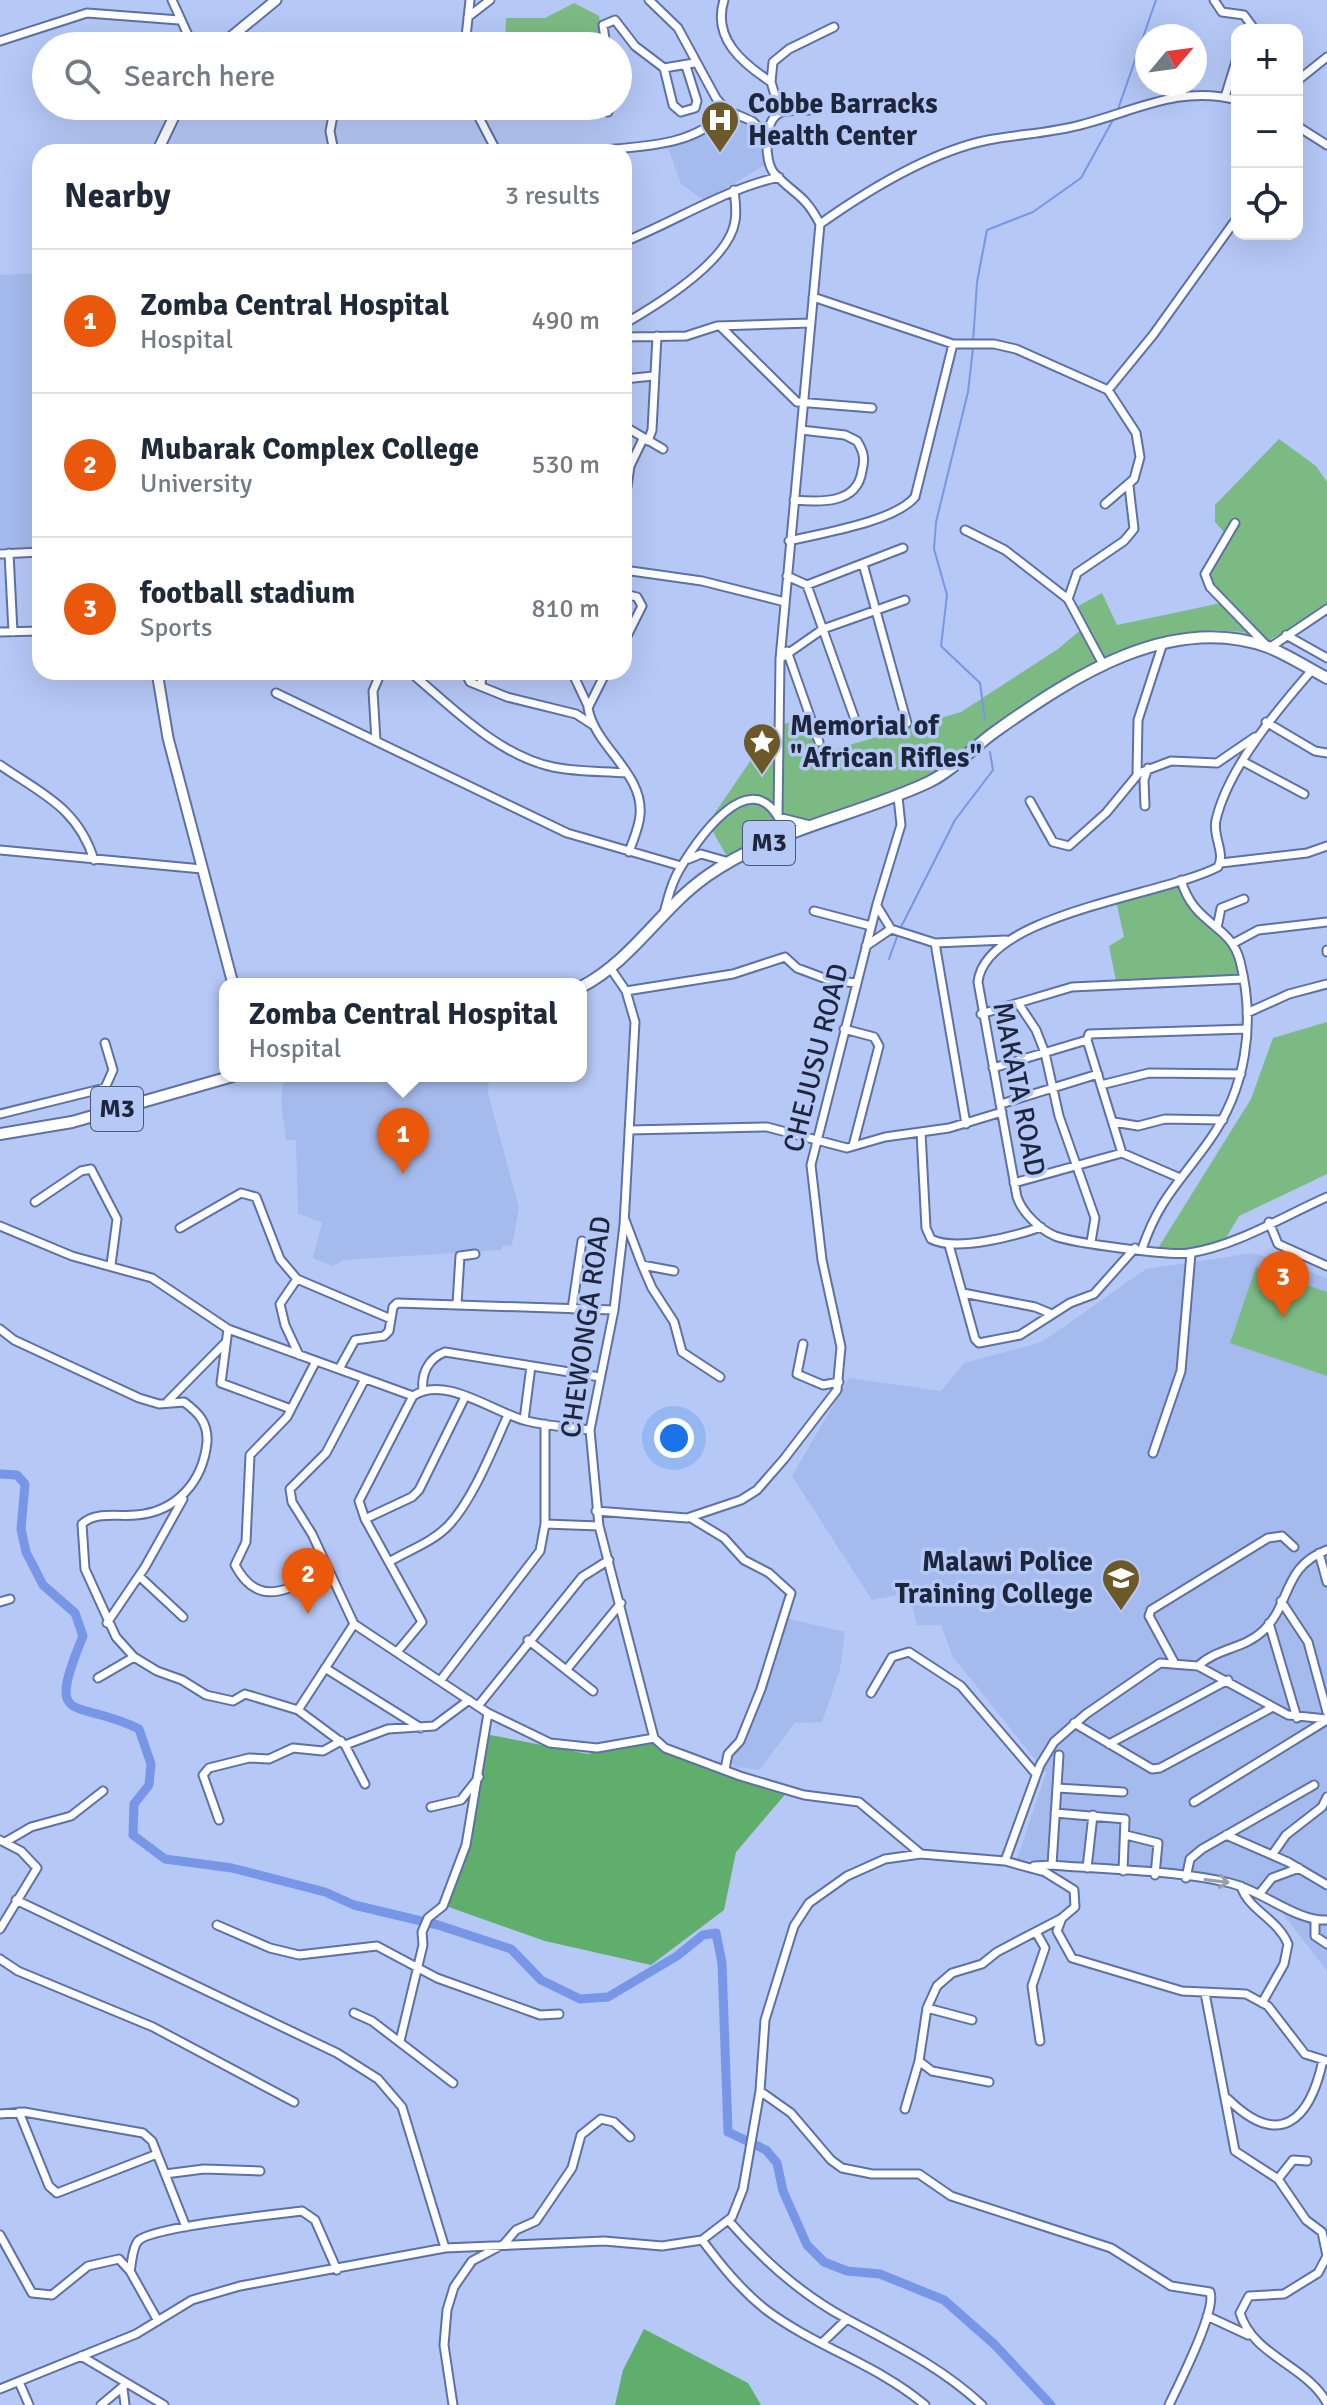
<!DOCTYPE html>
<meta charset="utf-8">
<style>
body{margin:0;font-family:Signika,sans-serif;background:#f6f6f7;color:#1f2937}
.controls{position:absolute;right:24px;top:24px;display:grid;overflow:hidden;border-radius:16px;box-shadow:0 8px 32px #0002}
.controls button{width:72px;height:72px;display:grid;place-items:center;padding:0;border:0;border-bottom:2px solid #e0e1e3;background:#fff;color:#1f2937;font:40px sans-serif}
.compass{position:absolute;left:1135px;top:24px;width:72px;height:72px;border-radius:50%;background:#fff;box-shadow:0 8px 32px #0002;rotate:61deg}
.you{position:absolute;left:674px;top:1438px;width:28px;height:28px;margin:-20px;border:6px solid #fff;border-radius:50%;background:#1a73e8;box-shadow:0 0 0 12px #1a73e833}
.badge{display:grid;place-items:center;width:52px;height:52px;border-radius:50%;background:#ea580c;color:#fff;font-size:26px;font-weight:700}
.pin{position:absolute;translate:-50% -66px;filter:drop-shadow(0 2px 4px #0008)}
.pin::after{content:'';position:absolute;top:42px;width:28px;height:24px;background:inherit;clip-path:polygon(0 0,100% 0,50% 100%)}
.popup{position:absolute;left:219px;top:978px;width:368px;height:104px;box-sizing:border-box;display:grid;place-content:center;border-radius:16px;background:#fff;filter:drop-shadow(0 2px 6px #0005);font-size:26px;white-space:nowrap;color:#747a83}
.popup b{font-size:30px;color:#1f2937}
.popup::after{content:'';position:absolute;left:50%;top:100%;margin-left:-16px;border:16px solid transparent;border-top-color:#fff}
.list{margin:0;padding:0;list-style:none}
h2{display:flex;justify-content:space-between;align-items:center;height:104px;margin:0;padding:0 32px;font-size:34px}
h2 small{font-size:26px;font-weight:400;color:#747a83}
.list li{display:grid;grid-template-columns:52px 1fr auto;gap:24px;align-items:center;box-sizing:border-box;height:144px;padding:0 32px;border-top:2px solid #e0e1e3}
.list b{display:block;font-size:30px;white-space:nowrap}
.list p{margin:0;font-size:26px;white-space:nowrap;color:#747a83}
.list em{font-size:26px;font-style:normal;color:#747a83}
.icon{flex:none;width:44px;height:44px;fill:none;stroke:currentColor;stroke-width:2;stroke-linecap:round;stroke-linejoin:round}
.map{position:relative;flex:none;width:1327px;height:2405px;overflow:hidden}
.search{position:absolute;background:#fff;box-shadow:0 8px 32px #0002;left:32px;top:32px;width:600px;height:88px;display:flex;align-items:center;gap:20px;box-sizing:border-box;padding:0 28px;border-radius:44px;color:#747a83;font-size:30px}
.panel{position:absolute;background:#fff;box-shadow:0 8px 32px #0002;left:32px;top:144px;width:600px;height:536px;border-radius:24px}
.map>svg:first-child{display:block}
</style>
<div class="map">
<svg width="1327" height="2405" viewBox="0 0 1327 2405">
<rect width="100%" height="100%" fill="#b5c8f6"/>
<!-- built -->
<path fill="#a6bbed" d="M726,110L752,121L768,136L770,162L705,201L681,184L667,145L692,137Z
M40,273V548H0V275Z
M284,1076H489L488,1093L519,1208L512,1245L503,1246L501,1250L344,1260L333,1266L313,1258L322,1223L298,1213L296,1140H286L281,1103Z
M1254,1253L1327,1278V1971L1277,1906L1252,1886L1017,1859L1046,1773L953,1657L941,1625H917L909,1593L872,1600L792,1476L849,1378L941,1391L964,1363L1042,1342L1146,1269Z
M789,1619L845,1632L840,1669L822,1722L795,1723L759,1770L735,1767L729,1758L762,1696L775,1648Z"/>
<!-- green -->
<path fill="#7cba84" d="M574,3L599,16L602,46H505L506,18H545Z
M1279,439L1316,466L1327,482V608L1271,639L1269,648L1265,641L1243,632L1215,630L1186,632L1146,643L1068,677L1030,699L958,757L921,781L726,855L708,823L770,732L782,724L805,720L822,753L961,712L1058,649L1083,628L1073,609L1102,593L1117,625L1221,603L1205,574L1228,537L1215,522V505Z
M1181,880L1186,897L1234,943L1243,979L1117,986L1109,946L1124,937L1116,901Z
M1327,1022V1174L1239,1216L1223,1243L1191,1253H1155L1251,1099L1273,1038Z
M1256,1267L1327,1292V1376L1230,1343Z"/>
<!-- forest -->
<path fill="#5fae6b" d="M485,1734L588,1754L650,1741L788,1791L736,1852L724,1910L651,1965L545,1941L443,1905L471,1842Z
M644,2329L748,2383L761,2405H615L623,2370Z"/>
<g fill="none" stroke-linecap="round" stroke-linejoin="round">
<!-- stream -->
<path stroke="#7896e7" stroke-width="2" d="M1117,112L1156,0
M973,342L977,282L987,230L1033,212L1081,178L1114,118
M973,348L968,392L936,522L934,549L947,595L941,646L980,683L985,720
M900,929L955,820L993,770L990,752
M889,959L898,934"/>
<!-- river -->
<path stroke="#7896e7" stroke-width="9" d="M0,1474L17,1475L25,1484L21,1529L26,1552L43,1585L75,1613L83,1636C44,1730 76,1697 139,1729L151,1764L149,1785L134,1804L133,1835L165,1859L232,1868L325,1892L354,1905L438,1925L511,1949L541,1980L580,1999L608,1997L677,1956L703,1935L716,1933L722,1963L728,2132L766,2150L777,2163L783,2191L807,2245L824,2262L847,2271L880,2274L944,2300L994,2344L1051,2405"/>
<defs>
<path id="minor" d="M172,0L193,46
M649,0L678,28L716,98L726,110L752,121L768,136
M724,0C712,38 742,63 771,82
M1214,0L1222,12L1244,15L1255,30
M468,17L490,0
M0,41L87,13L179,20
M465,46L470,0
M606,46L603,25L615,20L635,46L664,68L694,63
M664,68L673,105L681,112L695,108L697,101L686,66
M1297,81L1327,57
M1225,97L1237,58
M473,106L497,152
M608,106V112
M780,112L771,82L773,62L789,49L834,27
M1297,126L1327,145
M334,152L330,131L335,106
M583,152C631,146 694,150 726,110
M820,224C868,190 929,152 988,140C1020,134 1053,133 1084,124C1137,110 1181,85 1237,100
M624,242C676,221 725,189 779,177
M813,297L953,344H994L1016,349L1108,390L1136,433L1140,457L1134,479L1105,504
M624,324C657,305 729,261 735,221C737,211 735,199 734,190
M720,326L797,402L872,408
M624,337L686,336L717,326L810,323
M624,379L653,376
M1108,390L1153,335L1237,218
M624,426L663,449
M648,441L652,430L657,336
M627,487L630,466L643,439
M794,500C819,502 857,505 862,471C865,459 864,452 857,441L845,435L801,430
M1235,523L1205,574L1210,587L1269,648L1327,609
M965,530L1005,550L1068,599L1104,666
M789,541C822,533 894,522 915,497L953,344
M9,553L13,632
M0,554L40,552
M863,564L907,723
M624,570L702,581L785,602
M787,576L807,585L903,548
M807,585L858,728
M624,594L637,597L642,606L624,642
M1068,599L1077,573L1124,541L1134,529L1129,486
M0,632L40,631
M1286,635L1327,658
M787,651L819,742
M780,659L823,629L905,600
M1312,670C1278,709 1228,768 1216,820C1212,836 1226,853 1218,867C1165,895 985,914 978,982L1017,1197C1022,1212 1039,1229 1055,1236C1073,1243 1170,1256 1189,1253C1236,1246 1284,1216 1327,1197
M410,672C452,707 497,755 553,767C577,772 603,771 627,773
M465,672L470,682L507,697L576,714L593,725
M572,672L588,706
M606,672L588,708C595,747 644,773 640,815C639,828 633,840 629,852
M481,686L482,672
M276,693L567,833L681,866
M1266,722L1315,751L1327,753
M376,741L373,691L381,672
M1244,762L1304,794
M0,765C42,794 78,808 94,860
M1137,774L1138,720L1163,643
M1030,801L1053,842L1069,846L1106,813L1139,773L1171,761L1217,763L1255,737
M1145,806L1144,780L1148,768
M778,817L780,659L820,224C804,193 794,195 774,173C764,161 764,123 778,114C785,109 800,111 809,110
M0,850L202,869
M689,859L701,854L729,862
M1221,863L1307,853L1327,846
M877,906L891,929L935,943L966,1124
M814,911L871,926
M664,913C668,898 672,881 681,867C698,839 748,766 778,817L810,825
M1217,928L1221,908L1244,899
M935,943L1006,940
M1234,943L1258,930L1327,922
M866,946L891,929
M1327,950V952
M611,969L626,991L635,1022L624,1225L614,1310L590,1430L599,1526L654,1738L665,1748L740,1776L804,1795L859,1802L921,1854
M626,991L733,974L785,957L797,968L829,980L856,983
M1018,1003L1036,1030L1045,1053L1059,1116L1095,1218L1091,1242
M1247,1013L1289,994L1327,984
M981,1014L1072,987L1243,979
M844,1029L874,1037L879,1046L853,1146
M993,1068L1087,1040
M1101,1085L1149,1073L1241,1074
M1001,1104L1098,1074
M0,1114L105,1088L113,1070L105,1043
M1114,1122L1138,1126L1165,1119L1223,1120
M629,1130L767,1127L847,1148L885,1137L949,1128L1002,1112
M921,1132L926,1228L931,1239C956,1252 1015,1236 1041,1227
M1122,1153L1087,1040L1089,1034L1247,1029
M1014,1183L1122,1153L1180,1178
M35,1202L81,1171L91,1169L117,1219L111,1265
M625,1220L642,1265L674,1271
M1269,1222L1278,1244L1327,1266
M0,1226L72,1256L152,1278L228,1329L413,1396
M180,1228L241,1193L256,1197L280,1259L297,1279L280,1304L285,1325L299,1355
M949,1245L975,1339L979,1343L1020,1335L1070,1303L1094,1294L1135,1248
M1142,1249C1159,1199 1179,1183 1209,1141C1246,1089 1256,1024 1240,961C1230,923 1194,926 1181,880
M642,1265L652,1288L674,1322L682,1352L720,1377
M297,1279L391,1319
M963,1293L1035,1307L1052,1314
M457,1304L460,1256L475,1254
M572,1309L582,1241
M0,1329L14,1340L139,1398L159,1404L184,1402C199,1413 208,1423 207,1442C203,1482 176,1512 136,1515C119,1517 95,1511 82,1524L85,1569L116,1637L134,1657L157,1671L182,1680L206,1695L233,1701L245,1694L298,1710L345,1745L388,1729L434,1726L469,1700
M228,1329L221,1383L291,1409
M803,1344L797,1374L823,1385L839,1382
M316,1361L287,1417L250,1455L246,1542L235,1565C260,1612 291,1586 329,1571
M339,1369L355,1340L384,1336L389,1331L393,1307L397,1303L614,1310
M365,1379L326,1453L290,1489L292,1502L312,1534L354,1624L488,1713L550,1743L597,1748L654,1738
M423,1390C421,1373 429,1358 445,1352L600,1377
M168,1401L225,1343
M524,1420L531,1366
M1153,1453L1181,1371L1191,1253
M596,1511L687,1518L741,1500L757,1490L784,1459L837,1390L841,1347L822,1260L811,1165L877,904L901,825L898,797
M691,1518L724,1538L744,1560L769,1573L791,1593L761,1689L740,1741L728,1754L725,1769
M365,1519L412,1497L419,1490L465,1397
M545,1524L599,1526
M1319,1553L1327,1582
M389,1562C409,1550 431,1543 448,1526C473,1500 493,1448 508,1415
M139,1576L183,1617
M1281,1601L1308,1642L1327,1712
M0,1602L10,1599
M107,1623L145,1567L183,1499
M1269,1623L1297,1718
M528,1640L593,1691
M397,1652L422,1622L365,1519L359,1501L413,1396C445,1374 494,1413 527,1421C547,1426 569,1427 590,1430
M1174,1662L1149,1616L1151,1610L1268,1538L1282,1536L1294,1547
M1198,1666C1217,1648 1244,1649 1263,1631C1292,1603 1282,1567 1327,1550
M325,1668L421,1728
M567,1669L621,1603
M98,1678L134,1657
M440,1681L540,1551L545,1524V1424
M871,1693L892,1657L909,1652L961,1686L1036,1774
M478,1706L582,1577L609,1560
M298,1710L354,1624
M1074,1723L1152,1769L1160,1768L1273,1707
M1109,1744L1228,1680
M345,1745L365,1784
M1057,1788L1123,1792
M1194,1802L1327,1720
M431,1807L461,1800L479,1777
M1055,1813L1125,1819L1123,1871
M219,1820L203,1775L209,1768L249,1758L269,1759L293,1748L323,1751L341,1741
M1126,1835L1158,1843L1155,1875
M1226,1835L1288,1862L1327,1885
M0,1840L21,1851L37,1868L0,1929
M7,1841L31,1827L71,1816L103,1791
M1272,1855L1286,1835L1322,1807L1327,1797
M1005,1861L1045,1872L1074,1890L1075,1907L1062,1918L1057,1931L1072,1958L1182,1991L1246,1994L1268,2006L1305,2054L1327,2061
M1052,1865L1059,1755
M1034,1866L1052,1865C1107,1870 1177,1870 1230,1883C1261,1890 1297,1922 1327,1920
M1087,1868L1093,1815
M1186,1878L1190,1859L1202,1849L1314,1785
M1241,1886C1248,1910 1278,1919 1288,1944L1284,1964L1262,2003
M1260,1893L1272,1878L1299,1868
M16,1900L337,2053L378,2079L402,2107L445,2248
M1315,1920V1936L1327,1944
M217,1925L270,1948L299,1955L377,1946L437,1978L540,2015L559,2014
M1036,1932L1045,1948L1032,1986L1040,2041
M0,1959L18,1971L153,2027L294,2102
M1205,1993L1235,2151L1278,2179L1306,2220L1322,2232L1327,2256
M927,2008L972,2020
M354,2013L372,2021L453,2083
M400,2041L423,1945L422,1932L428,1918L443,1906L466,1845L488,1713
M919,2061L932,2071L989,2082
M760,2091L791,2113L831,2160L842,2168L872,2174H919L951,2196L1111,2248L1171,2286L1210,2292C1217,2310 1179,2384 1169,2405
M1228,2099C1280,2150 1310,2120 1323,2060
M905,2109L919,2061L927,2008L937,1986L952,1973L982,1964L997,1952L1062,1918
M19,2112L49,2186L57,2193L157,2154
M0,2114L24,2112L143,2133L152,2141L186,2227
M165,2174L204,2169L260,2171
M1278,2179L1293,2160L1307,2161
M729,2221C763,2260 800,2294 847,2319C895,2345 941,2367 982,2405
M0,2235L32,2293L52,2295L88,2266L119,2259L130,2271L158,2321
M702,2240C721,2265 740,2289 765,2309C815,2347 877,2364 925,2405
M1327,2256L1318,2273L1284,2294L1249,2296L1240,2313C1253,2356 1306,2365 1327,2403
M130,2271C132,2263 132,2248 138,2241C151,2227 277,2214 302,2211L315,2220L337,2270
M1207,2316L1248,2335
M823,2342L847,2319
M81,2356L164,2405
M19,2382L29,2405
M123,2388L125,2405
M0,2389L136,2334L192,2300L240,2286L445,2248L604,2241L662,2246L702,2240L732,2217L743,2189L760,2091L765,2020L794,1926L809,1903L847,1876L885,1859L921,1854L1005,1861L1040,1765L1054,1742L1086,1714L1160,1663L1198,1666L1288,1715L1327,1719
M101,2405L126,2384
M453,2405L444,2345L447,2310L454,2287L472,2261L504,2244L516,2230L536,2221L572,2168L581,2135L601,2119L614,2122L630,2137"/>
<path id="major" d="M220,46L276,0
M157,152L179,106
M157,672L168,738L233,984"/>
<path id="highway" d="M581,987C633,960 660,909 707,876C773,829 857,816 929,782C955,769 973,747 996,731C1072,677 1171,612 1268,647C1288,655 1308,668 1327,678
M0,1134L72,1122L233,1076"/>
</defs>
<!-- minor casing -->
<use href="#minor" stroke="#5d71a5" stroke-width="11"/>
<!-- major casing -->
<use href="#major" stroke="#5d71a5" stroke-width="13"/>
<!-- highway casing -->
<use href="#highway" stroke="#5d71a5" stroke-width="14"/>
<!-- minor -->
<use href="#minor" stroke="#fff" stroke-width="7"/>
<!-- major -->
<use href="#major" stroke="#fff" stroke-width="9"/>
<!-- highway -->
<use href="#highway" stroke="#fff" stroke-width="10"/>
</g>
<!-- one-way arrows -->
<defs><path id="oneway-shaft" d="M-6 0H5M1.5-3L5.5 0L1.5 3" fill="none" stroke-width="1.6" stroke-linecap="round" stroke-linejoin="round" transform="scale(2)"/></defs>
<use stroke="#9a9da7" href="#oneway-shaft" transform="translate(1217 1881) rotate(7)"/>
<!-- icons -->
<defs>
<symbol id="hospital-pin" viewBox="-11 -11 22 30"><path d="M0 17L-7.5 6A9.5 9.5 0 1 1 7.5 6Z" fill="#6d5928" stroke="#b5c8f6"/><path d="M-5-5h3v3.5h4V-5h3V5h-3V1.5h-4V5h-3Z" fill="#fff"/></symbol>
<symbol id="sight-pin" viewBox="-11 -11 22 30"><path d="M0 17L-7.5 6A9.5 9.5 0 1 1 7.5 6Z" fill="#6d5928" stroke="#b5c8f6"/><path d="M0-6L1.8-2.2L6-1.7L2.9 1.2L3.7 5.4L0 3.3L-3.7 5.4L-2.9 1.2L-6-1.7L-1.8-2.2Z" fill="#fff"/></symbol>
<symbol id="university-pin" viewBox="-11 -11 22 30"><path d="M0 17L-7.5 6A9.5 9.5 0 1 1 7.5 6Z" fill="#6d5928" stroke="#b5c8f6"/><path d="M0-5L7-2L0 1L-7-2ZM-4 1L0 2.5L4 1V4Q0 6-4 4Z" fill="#fff"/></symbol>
</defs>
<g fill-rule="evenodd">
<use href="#hospital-pin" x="698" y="98" width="44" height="60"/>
<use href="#sight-pin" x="740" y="720" width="44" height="60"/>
<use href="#university-pin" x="1099" y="1556" width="44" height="60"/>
</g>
<g text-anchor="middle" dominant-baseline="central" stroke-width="7" stroke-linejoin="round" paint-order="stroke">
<!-- shield labels -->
<g fill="#b5c8f6" stroke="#4b5774" stroke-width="2">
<rect x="743" y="821" width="52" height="44" rx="6"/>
<rect x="91" y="1087" width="52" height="44" rx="6"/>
</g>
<g font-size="26" font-weight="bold" fill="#1e263c">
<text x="769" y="843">M3</text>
<text x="117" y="1109">M3</text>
</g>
<!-- poi labels -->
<g font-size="28" font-weight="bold" fill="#1e263c" stroke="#b5c8f6" text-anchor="start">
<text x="748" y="104">Cobbe Barracks<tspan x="748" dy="32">Health Center</tspan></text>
<text x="790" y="726">Memorial of<tspan x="790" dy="32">"African Rifles"</tspan></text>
<text x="1093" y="1562" text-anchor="end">Malawi Police<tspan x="1093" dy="32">Training College</tspan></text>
</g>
<!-- street labels -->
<g font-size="28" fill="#1e263c" stroke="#b5c8f6">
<text transform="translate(816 1058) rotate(-76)">CHEJUSU ROAD</text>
<text transform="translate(1019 1089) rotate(79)">MAKATA ROAD</text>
<text transform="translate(586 1327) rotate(-82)">CHEWONGA ROAD</text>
</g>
</g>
</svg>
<div class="controls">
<button>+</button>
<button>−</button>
<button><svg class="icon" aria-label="locate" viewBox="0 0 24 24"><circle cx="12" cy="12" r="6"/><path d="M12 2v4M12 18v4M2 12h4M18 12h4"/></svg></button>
</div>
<svg class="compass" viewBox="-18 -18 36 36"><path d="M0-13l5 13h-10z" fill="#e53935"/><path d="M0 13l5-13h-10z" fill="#747a83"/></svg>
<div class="you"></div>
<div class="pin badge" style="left:403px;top:1174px">1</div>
<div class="popup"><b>Zomba Central Hospital</b>Hospital</div>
<div class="pin badge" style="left:308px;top:1614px">2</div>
<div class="pin badge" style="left:1283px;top:1317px">3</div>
<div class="search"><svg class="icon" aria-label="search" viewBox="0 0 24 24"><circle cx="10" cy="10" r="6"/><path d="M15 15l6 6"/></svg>Search here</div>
<section class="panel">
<h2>Nearby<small>3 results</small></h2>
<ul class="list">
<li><span class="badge">1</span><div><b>Zomba Central Hospital</b><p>Hospital</p></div><em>490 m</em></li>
<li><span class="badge">2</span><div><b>Mubarak Complex College</b><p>University</p></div><em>530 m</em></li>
<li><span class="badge">3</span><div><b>football stadium</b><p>Sports</p></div><em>810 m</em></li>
</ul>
</section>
</div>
